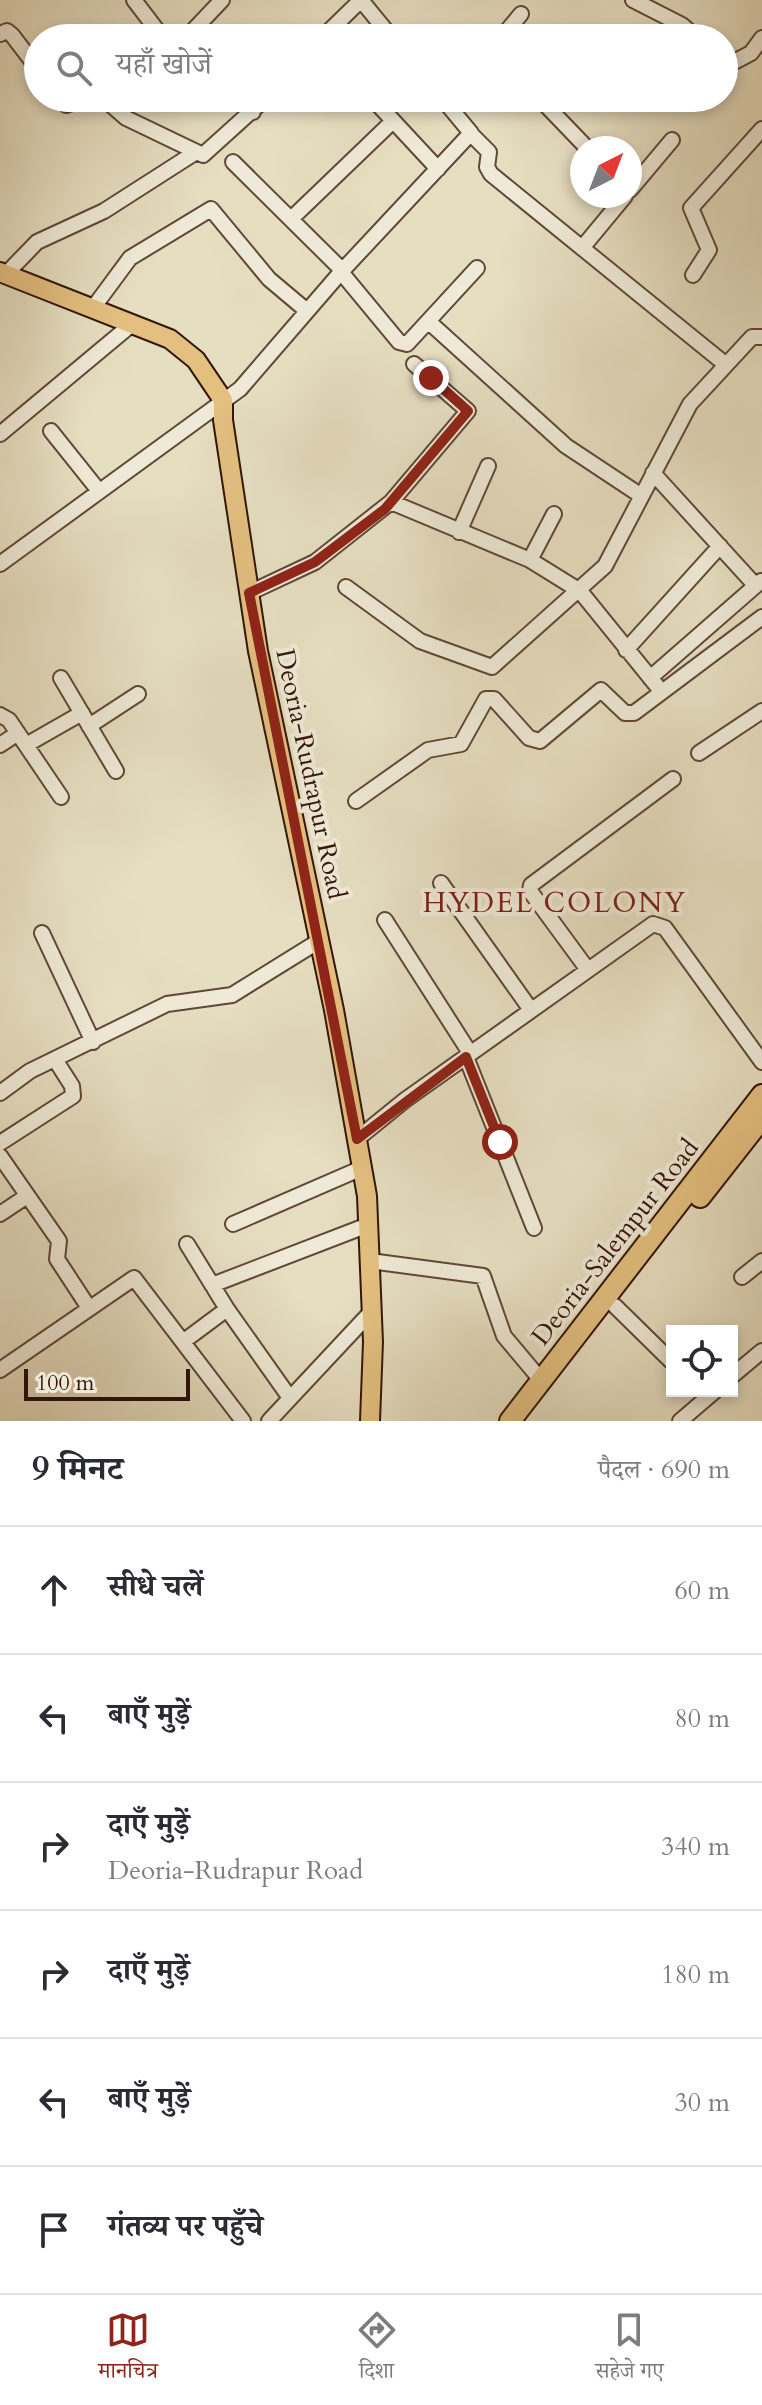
<!DOCTYPE html>
<html lang="hi">
<meta charset="utf-8">
<style>
body{margin:0;font-family:Cardo,"Noto Serif Devanagari",serif;background:#f7f7f7;color:#2b2b33}
.controls{position:absolute;right:24px;bottom:24px;display:grid;overflow:hidden;border-radius:0px;box-shadow:0 4px 12px #0003}
.controls button{width:72px;height:72px;display:grid;place-items:center;padding:0;border:0;border-bottom:2px solid #e1e1e2;background:#fff;color:#2b2b33;font:40px sans-serif}
.compass{position:absolute;left:570px;top:136px;width:72px;height:72px;border-radius:50%;background:#fff;box-shadow:0 4px 12px #0003;rotate:42deg}
.scale{position:absolute;left:24px;bottom:20px;width:166px;box-sizing:border-box;padding-left:8px;border:4px solid #33160a;border-top:0;font-size:22px;line-height:28px;white-space:nowrap;color:#33160a;-webkit-text-stroke:6px #efead7;paint-order:stroke}
.stop{position:absolute;width:24px;height:24px;margin:-18px;border:6px solid #8f2418;border-radius:50%;background:#fff}
.stop.end{background:#8f2418;border-color:#fff;box-shadow:0 2px 8px #0008}
.list{margin:0;padding:0;list-style:none}
h2{display:flex;justify-content:space-between;align-items:center;height:104px;margin:0;padding:0 32px;font-size:34px}
h2 small{font-size:26px;font-weight:400;color:#7c7c81}
.list li{display:grid;grid-template-columns:52px 1fr auto;gap:24px;align-items:center;box-sizing:border-box;height:128px;padding:0 32px;border-top:2px solid #e1e1e2}
.list b{display:block;font-size:30px;white-space:nowrap}
.list p{margin:0;font-size:26px;white-space:nowrap;color:#7c7c81}
.list em{font-size:26px;font-style:normal;color:#7c7c81}
.icon{flex:none;width:44px;height:44px;fill:none;stroke:currentColor;stroke-width:2;stroke-linecap:round;stroke-linejoin:round}
.map{position:relative;flex:none;width:762px;height:1421px;overflow:hidden}
.search{position:absolute;background:#fff;box-shadow:0 4px 12px #0003;left:24px;right:24px;top:24px;height:88px;display:flex;align-items:center;gap:20px;box-sizing:border-box;padding:0 28px;border-radius:44px;color:#7c7c81;font-size:30px}
.sheet{height:872px;background:#fff}
nav{display:flex;justify-content:space-around;align-items:center;box-sizing:border-box;height:112px;border-top:2px solid #e1e1e2;background:#fff;font-size:22px;color:#7c7c81}
nav a{display:grid;justify-items:center;gap:4px}
nav .on{color:#8f2418}
.map>svg:first-child{display:block}
</style>
<div class="map">
<svg width="762" height="1421" viewBox="0 0 762 1421">
<rect width="100%" height="100%" fill="#e6dec1"/>
<filter id="stains"><feTurbulence type="fractalNoise" baseFrequency=".0025" numOctaves="4"/><feColorMatrix values="0 0 0 0 .2 0 0 0 0 .09 0 0 0 0 .02 0 0 0 .5 -.17"/></filter>
<radialGradient id="worn" r=".72"><stop offset=".6" stop-color="#630" stop-opacity="0"/><stop offset="1" stop-color="#630" stop-opacity=".3"/></radialGradient>
<g fill="none" stroke-linecap="round" stroke-linejoin="round">
<defs>
<path id="minor" d="M134,0L163,38
M361,0L392,38
M633,0L682,25L697,38
M0,34L7,31L12,35L38,69
M186,38L222,0
M322,38L361,0
M501,38L521,14
M724,57L734,62L751,53L762,38
M59,98L66,105L84,98
M103,98L126,118L203,155L266,98
M236,98L253,112
M372,98L438,169
M539,98L587,148
M470,133L489,152L487,167L491,174L725,364
M233,162L343,271
M630,190L672,140
M291,219L393,121
M582,248L625,196
M341,272L399,342L407,344L477,268
M6,274L37,242L104,211L193,154
M693,275L709,250L691,208L762,129
M93,308L130,258L211,209L269,279L307,311
M429,322L566,446L640,495
M51,431L99,491
M0,434L132,324
M653,473L755,585
M391,502L468,411L414,364
M459,532L488,466
M530,560L554,514
M0,564L240,389L341,272L471,133L442,98
M346,587L420,641L492,667L605,566L690,404L752,337H762
M249,593L315,562L391,502L530,560L580,591L661,691
M626,650L720,546
M61,678L116,771
M650,678L761,581
M0,715L9,720L61,797
M89,726L138,694
M0,745L18,733
M26,745L82,713
M699,753L762,711
M356,801L428,750L461,744L486,699H494L529,738L540,741L601,690L625,713H634L762,617
M441,883L531,1010
M385,920L470,1053
M42,933L93,1042
M588,970L530,891L531,885L673,779
M466,1057L534,1228
M0,1093L30,1071L167,1004L232,995L319,941
M357,1139L405,1100L653,924L665,928L762,1062
M0,1143L73,1096L72,1086L56,1061
M0,1156L59,1241L57,1259L89,1308
M0,1214L27,1196
M233,1224L362,1168
M187,1244L227,1309L290,1398
M370,1261L483,1276L504,1336L541,1380
M742,1277L762,1261
M212,1285L368,1225
M615,1306L672,1362
M184,1341L227,1309
M0,1370L134,1278L243,1421
M732,1376L762,1351
M269,1421L371,1312
M680,1421L715,1391"/>
<path id="major" d="M0,272L170,339L196,360L223,400V420L258,651L334,1010L367,1196L373,1342L370,1421"/>
<path id="highway" d="M700,1197L762,1118
M510,1421L762,1095"/>
</defs>
<!-- minor casing -->
<use href="#minor" stroke="#604838" stroke-width="18"/>
<!-- major casing -->
<use href="#major" stroke="#33160a" stroke-width="22"/>
<!-- highway casing -->
<use href="#highway" stroke="#33160a" stroke-width="24"/>
<!-- minor -->
<use href="#minor" stroke="#efead7" stroke-width="14"/>
<!-- major -->
<use href="#major" stroke="#e3bf80" stroke-width="18"/>
<!-- highway -->
<use href="#highway" stroke="#e3bf80" stroke-width="20"/>
</g>
<g fill="none" stroke-linecap="round" stroke-linejoin="round">
<!-- route -->
<path stroke="#8f2418" stroke-width="10" d="M431,378L468,411L385,509L315,562L249,593L357,1139L466,1057L500,1142"/>
</g>
<g text-anchor="middle" dominant-baseline="central" stroke-width="8" stroke-linejoin="round" paint-order="stroke">
<!-- street labels -->
<g font-size="26" fill="#33160a" stroke="#efead7">
<text transform="translate(311 774) rotate(78)">Deoria-Rudrapur Road</text>
<text transform="translate(615 1242) rotate(-52)">Deoria-Salempur Road</text>
</g>
<!-- neighbourhood labels -->
<g font-size="28" letter-spacing="2" fill="#7a1f14" stroke="#efead7">
<text x="555" y="903">HYDEL COLONY</text>
</g>
</g>
<rect width="100%" height="100%" filter="url(#stains)"/>
<rect width="100%" height="100%" fill="url(#worn)"/>
</svg>
<div class="controls">
<button><svg class="icon" aria-label="locate" viewBox="0 0 24 24"><circle cx="12" cy="12" r="6"/><path d="M12 2v4M12 18v4M2 12h4M18 12h4"/></svg></button>
</div>
<svg class="compass" viewBox="-18 -18 36 36"><path d="M0-13l5 13h-10z" fill="#e53935"/><path d="M0 13l5-13h-10z" fill="#7c7c81"/></svg>
<div class="scale">100 m</div>
<div class="stop" style="left:500px;top:1142px"></div>
<div class="stop end" style="left:431px;top:378px"></div>
<div class="search"><svg class="icon" aria-label="search" viewBox="0 0 24 24"><circle cx="10" cy="10" r="6"/><path d="M15 15l6 6"/></svg>यहाँ खोजें</div>
</div>
<section class="sheet">
<h2>9 मिनट<small>पैदल · 690 m</small></h2>
<ul class="list">
<li><svg class="icon" aria-label="ahead" viewBox="0 0 24 24"><path d="M12 20V5M6 11l6-6 6 6"/></svg><div><b>सीधे चलें</b></div><em>60 m</em></li>
<li><svg class="icon" aria-label="left" viewBox="0 0 24 24"><path d="M17 20v-9H6M10 6l-5 5 5 5"/></svg><div><b>बाएँ मुड़ें</b></div><em>80 m</em></li>
<li><svg class="icon" aria-label="right" viewBox="0 0 24 24"><path d="M7 20v-9h11M14 6l5 5-5 5"/></svg><div><b>दाएँ मुड़ें</b><p>Deoria-Rudrapur Road</p></div><em>340 m</em></li>
<li><svg class="icon" aria-label="right" viewBox="0 0 24 24"><path d="M7 20v-9h11M14 6l5 5-5 5"/></svg><div><b>दाएँ मुड़ें</b></div><em>180 m</em></li>
<li><svg class="icon" aria-label="left" viewBox="0 0 24 24"><path d="M17 20v-9H6M10 6l-5 5 5 5"/></svg><div><b>बाएँ मुड़ें</b></div><em>30 m</em></li>
<li><svg class="icon" aria-label="arrive" viewBox="0 0 24 24"><path d="M6 21V4h12l-3 4 3 4H6"/></svg><div><b>गंतव्य पर पहुँचे</b></div></li>
</ul>
</section>
<nav>
<a class="on"><svg class="icon" aria-label="map" viewBox="0 0 24 24"><path d="M3 6l6-2 6 2 6-2v14l-6 2-6-2-6 2zM9 4v14M15 6v14"/></svg>मानचित्र</a>
<a><svg class="icon" aria-label="directions" viewBox="0 0 24 24"><path d="M12 3l9 9-9 9-9-9zM9 14v-3h6M13 9l2 2-2 2"/></svg>दिशा</a>
<a><svg class="icon" aria-label="saved" viewBox="0 0 24 24"><path d="M7 4h10v16l-5-4-5 4z"/></svg>सहेजे गए</a>
</nav>
